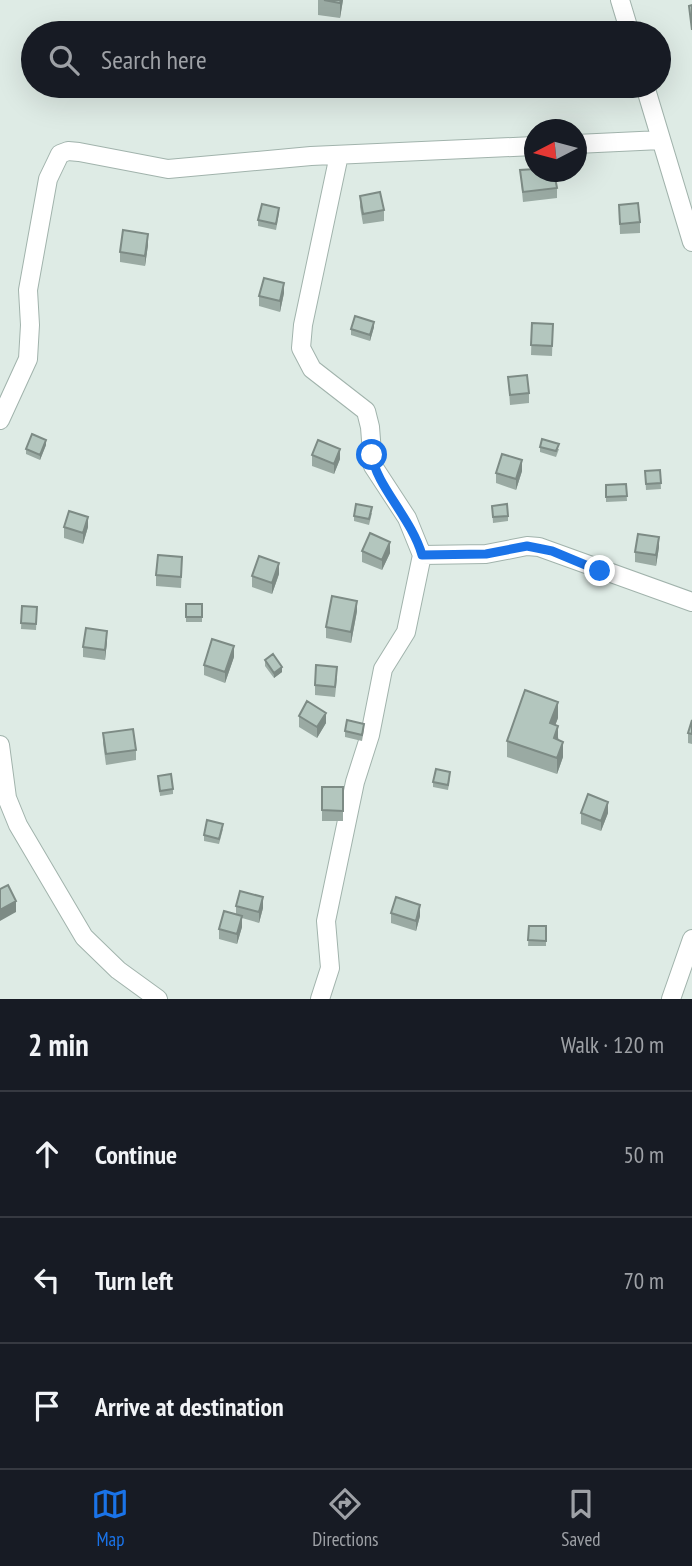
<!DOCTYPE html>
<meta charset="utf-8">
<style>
body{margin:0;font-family:"PT Sans Narrow",sans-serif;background:#242831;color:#f1f3f6}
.compass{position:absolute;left:524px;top:119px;width:63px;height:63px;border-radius:50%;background:#171b24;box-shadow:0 7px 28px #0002;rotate:264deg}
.stop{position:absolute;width:21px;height:21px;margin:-16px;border:5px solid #1a73e8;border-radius:50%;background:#fff}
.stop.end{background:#1a73e8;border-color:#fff;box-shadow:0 2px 7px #0008}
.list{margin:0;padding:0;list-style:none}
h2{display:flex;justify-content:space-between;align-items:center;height:91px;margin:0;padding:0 28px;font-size:30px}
h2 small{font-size:23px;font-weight:400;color:#9ea1a6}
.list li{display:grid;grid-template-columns:46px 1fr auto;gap:21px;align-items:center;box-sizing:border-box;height:126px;padding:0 28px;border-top:2px solid #363941}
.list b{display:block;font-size:26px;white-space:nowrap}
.list em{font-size:23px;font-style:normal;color:#9ea1a6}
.icon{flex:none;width:38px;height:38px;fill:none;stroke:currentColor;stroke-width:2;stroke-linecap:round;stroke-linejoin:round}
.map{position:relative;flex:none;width:692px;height:999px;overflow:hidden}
.search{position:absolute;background:#171b24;box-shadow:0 7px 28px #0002;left:21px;right:21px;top:21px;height:77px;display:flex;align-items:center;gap:18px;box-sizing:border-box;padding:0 24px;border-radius:38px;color:#9ea1a6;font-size:26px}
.sheet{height:469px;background:#171b24}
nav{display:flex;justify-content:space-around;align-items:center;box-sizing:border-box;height:98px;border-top:2px solid #363941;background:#171b24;font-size:19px;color:#9ea1a6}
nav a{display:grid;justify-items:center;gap:4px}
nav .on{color:#1a73e8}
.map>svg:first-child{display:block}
</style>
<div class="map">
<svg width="692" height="999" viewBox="0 0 692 999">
<rect width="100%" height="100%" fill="#deebe5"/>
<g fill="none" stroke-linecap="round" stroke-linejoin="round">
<defs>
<path id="street" d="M620,0L630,33
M645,86L692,242
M576,144L661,140
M339,155L303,325L301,348L312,369L366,411L370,427L373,466L407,518L422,555
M0,420L28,359L30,325L28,290L48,179L60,154L68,151L79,152L168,169L311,156L534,146
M0,745L7,798L18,825L84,937L118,970L158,999
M320,999L330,968L326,921L355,782L370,735L383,669L406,632L422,555L486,554L527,546L539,547L692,602
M671,999L692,939"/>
</defs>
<!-- street casing -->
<use href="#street" stroke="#a1b3ac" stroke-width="20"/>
<!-- street -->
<use href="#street" stroke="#fff" stroke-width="18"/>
</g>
<!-- wall -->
<path fill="#9aaaa3" d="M318,0H343L340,18L318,15Z
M520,170L557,188V198L523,202Z
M360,196L384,210V221L363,224L360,207Z
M619,205L640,222V233L620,234Z
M279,213L276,230L258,226V220Z
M148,245L145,266L120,262V252Z
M284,293L280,312L259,306V296Z
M532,323L553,324L552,356L531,355Z
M374,327L370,341L351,335V329Z
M508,377L529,393V403L510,405Z
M46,445L40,460L26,454V449Z
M540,447L559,449L556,457L540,452Z
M312,455L340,459L334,474L312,466Z
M660,470L661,489L646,490L645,471Z
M522,471L516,490L496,483V473Z
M626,484L627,501L606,502V485Z
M492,506L508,516V521L493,523Z
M372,513L369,525L354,521V516Z
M64,527H88L83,544L64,538Z
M659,547L656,566L635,562V552Z
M362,551L390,553L382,570L362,562Z
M182,567L181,588L156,586V575Z
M279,574L272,594L252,587V576Z
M186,604H202V622H186Z
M22,606L37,607L36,630L21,629Z
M357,611L351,643L326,638V627Z
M107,641L105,660L83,657V647Z
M234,657L225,683L204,675V665Z
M265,660L282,672L274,678L265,666Z
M337,678L335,697L315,695V685Z
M299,716L326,723L317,738L299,727Z
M558,718L555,725L563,757L557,774L507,757V741Z
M692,720V744L688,743V733Z
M364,729L362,741L345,737V731Z
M103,733L136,750V760L106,765L103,743Z
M158,776L173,789V794L160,796Z
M450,777L448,790L433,787V782Z
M322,787H343V821H322Z
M581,813H608L601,831L581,824Z
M223,829L219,844L204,841V835Z
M236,906L263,908L259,923L242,918V927L237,944L219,939V929L236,914Z
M391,913L420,916L416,931L391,923Z
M529,926H546V946H528Z"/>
<!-- shaded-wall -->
<path fill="#7d8b85" d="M341,0H343L340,18V3Z
M148,234V245L145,266V256Z
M284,283V293L280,312V301Z
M374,322V327L370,341V335Z
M46,440V445L40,460V455Z
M340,449V459L334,474V464Z
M522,460V471L516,490V479Z
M88,517V527L83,544V533Z
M659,537V547L656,566V555Z
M390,542V553L382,570V560Z
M279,563V574L272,594V583Z
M357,601V611L351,643V632Z
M107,631V641L105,660V650Z
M234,646V657L225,683V672Z
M282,667V672L274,678V673Z
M558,702V718L550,739V723Z
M326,713V723L317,738V727Z
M558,726V742L554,738Z
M563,742V757L557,774V758Z
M608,802V813L601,831V821Z
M263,897V908L259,923V912Z
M16,901V912L0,921V910Z
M420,905V916L416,931V921Z
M242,916V927L237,944V934Z"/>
<!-- building -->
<path fill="#b3c6be" stroke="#7d8b85" stroke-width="2" d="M324,0H341L340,3Z
M692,5V30L689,6Z
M535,169V172H554L557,188L523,192L520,170Z
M380,192L384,210L363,214L360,196Z
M638,203L640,222L620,224L619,205Z
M262,204L279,208L276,224L258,220Z
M123,230L148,234L145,256L120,252Z
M264,278L284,283L280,301L259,296Z
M355,316L374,322L370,335L351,329Z
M532,323L553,324L552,346L531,345Z
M527,375L529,393L510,395L508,377Z
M32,434L46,440L40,455L26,449Z
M542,439L559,444L556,451L540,447Z
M318,440L340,449L334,464L312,455Z
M502,454L522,460L516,479L496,473Z
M660,470L661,483L646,484L645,471Z
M626,484L627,496L606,497V485Z
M356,504L372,507L369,519L354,516Z
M507,504L508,516L493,517L492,506Z
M69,511L88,517L83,533L64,527Z
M370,533L390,542L382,560L362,551Z
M638,534L659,537L656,555L635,552Z
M158,555L182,557L181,577L156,575Z
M259,556L279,563L272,583L252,576Z
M332,596L357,601L351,632L326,627Z
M186,604H202V617H186Z
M22,606L37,607L36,624L21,623Z
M86,628L107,631L105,650L83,647Z
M212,639L234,646L225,672L204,665Z
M273,654L282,667L274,673L265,660Z
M316,665L337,667L335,687L315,685Z
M525,690L558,702L550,723L558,726L554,738L563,742L557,758L507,741Z
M307,701L326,713L317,727L299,716Z
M347,720L364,724L362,735L345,731Z
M692,720V734L688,733Z
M133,729L136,750L106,754L103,733Z
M436,769L450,772L448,785L433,782Z
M171,774L173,789L160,791L158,776Z
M322,787H343V811L322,810Z
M588,794L608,802L601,821L581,813Z
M207,820L223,824L219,839L204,835Z
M8,885L16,901L0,910V889Z
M240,891L263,897L259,912L236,906Z
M396,897L420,905L416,921L391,913Z
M224,911L242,916L237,934L219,929Z
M529,926H546V941L528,940Z"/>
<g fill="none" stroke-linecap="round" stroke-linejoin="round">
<!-- route -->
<path stroke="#1a73e8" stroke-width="9" d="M372,455C375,484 412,519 422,555L486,554L527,546L552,551L600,571"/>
</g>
</svg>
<svg class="compass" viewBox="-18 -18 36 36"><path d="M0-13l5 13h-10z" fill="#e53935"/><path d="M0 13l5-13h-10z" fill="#9ea1a6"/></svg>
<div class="stop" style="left:372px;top:455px"></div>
<div class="stop end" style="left:600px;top:571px"></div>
<div class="search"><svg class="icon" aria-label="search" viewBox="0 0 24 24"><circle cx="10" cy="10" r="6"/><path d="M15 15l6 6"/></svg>Search here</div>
</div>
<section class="sheet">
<h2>2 min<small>Walk · 120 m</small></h2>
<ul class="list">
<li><svg class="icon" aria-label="ahead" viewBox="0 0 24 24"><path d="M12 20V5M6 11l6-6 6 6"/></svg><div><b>Continue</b></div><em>50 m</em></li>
<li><svg class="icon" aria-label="left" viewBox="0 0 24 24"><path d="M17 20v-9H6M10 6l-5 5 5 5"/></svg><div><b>Turn left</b></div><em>70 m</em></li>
<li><svg class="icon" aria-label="arrive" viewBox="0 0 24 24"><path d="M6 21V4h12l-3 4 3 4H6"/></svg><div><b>Arrive at destination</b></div></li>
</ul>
</section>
<nav>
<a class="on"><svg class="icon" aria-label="map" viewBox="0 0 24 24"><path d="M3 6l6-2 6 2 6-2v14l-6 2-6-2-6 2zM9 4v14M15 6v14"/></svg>Map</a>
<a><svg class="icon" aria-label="directions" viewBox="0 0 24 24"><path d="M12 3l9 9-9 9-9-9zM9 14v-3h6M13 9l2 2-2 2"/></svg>Directions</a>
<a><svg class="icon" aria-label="saved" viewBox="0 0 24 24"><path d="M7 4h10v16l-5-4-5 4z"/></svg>Saved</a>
</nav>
